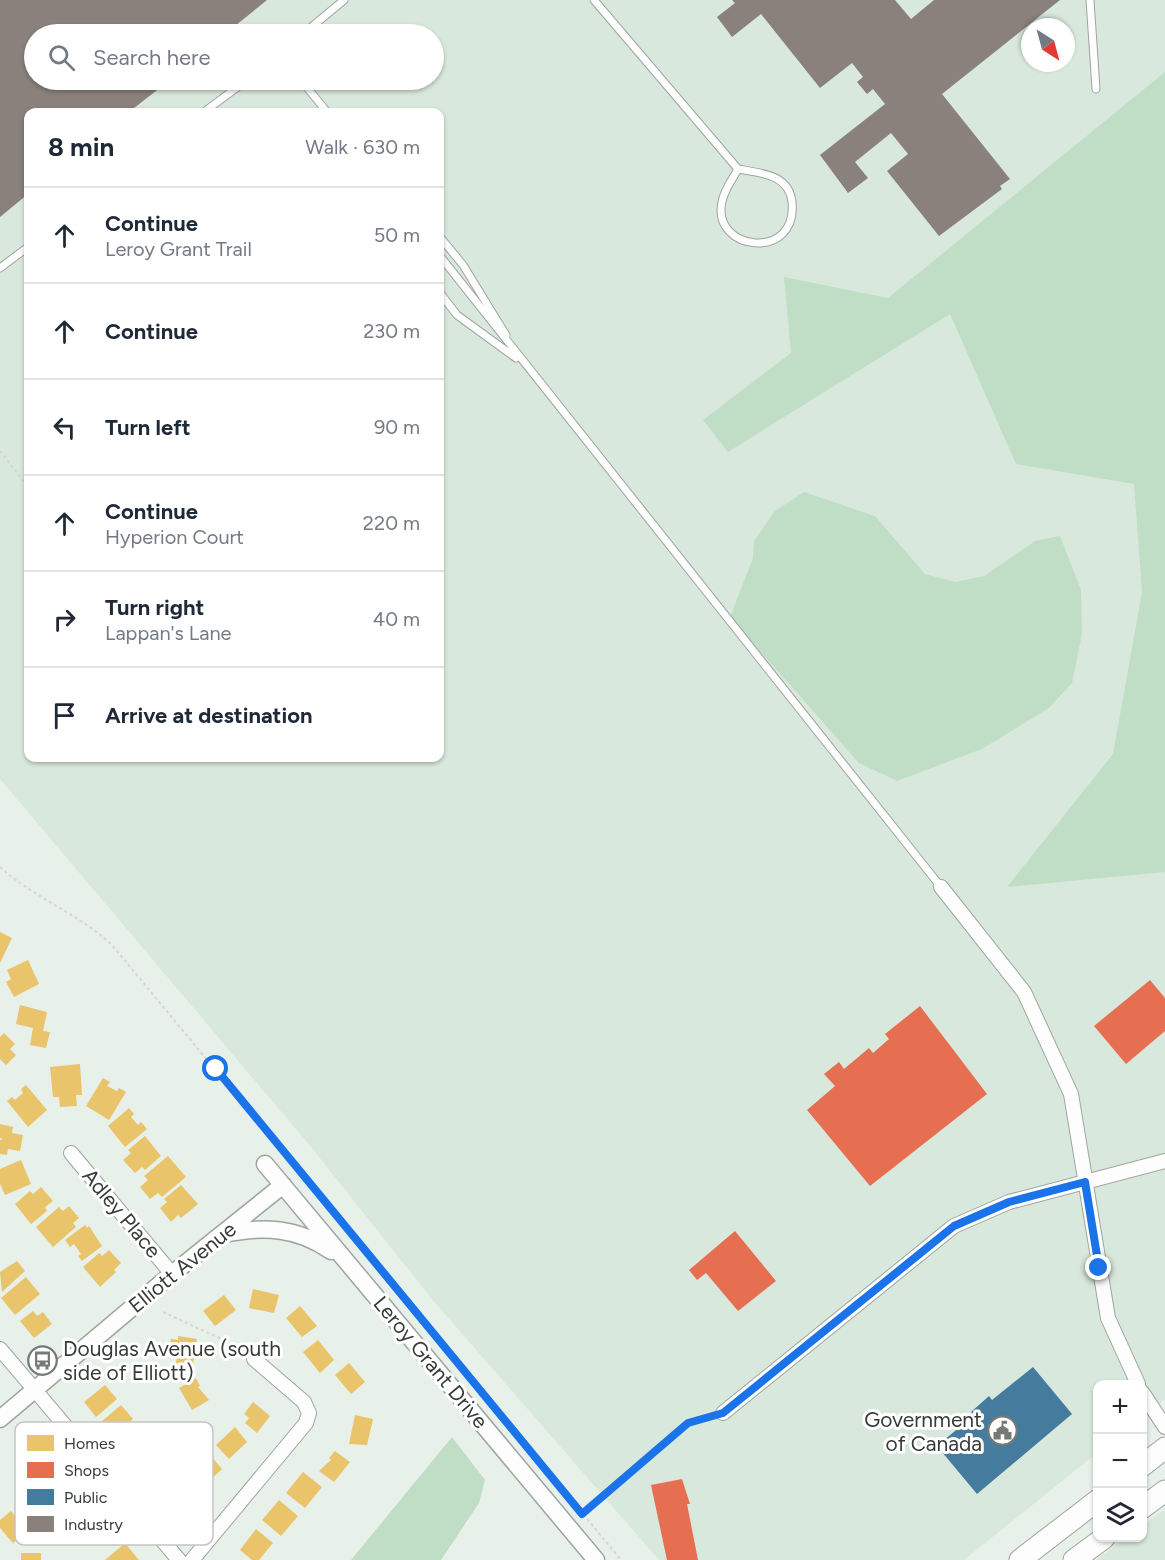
<!DOCTYPE html>
<meta charset="utf-8">
<style>
body{margin:0;font-family:Figtree,sans-serif;background:#f2f2f3;color:#1f2937}
.controls{position:absolute;right:18px;bottom:18px;display:grid;overflow:hidden;border-radius:12px;box-shadow:0 2px 4px #0004}
.controls button{width:54px;height:54px;display:grid;place-items:center;padding:0;border:0;border-bottom:2px solid #e0e1e3;background:#fff;color:#1f2937;font:30px sans-serif}
.compass{position:absolute;left:1021px;top:18px;width:54px;height:54px;border-radius:50%;background:#fff;box-shadow:0 2px 4px #0004;rotate:144deg}
.stop{position:absolute;width:18px;height:18px;margin:-14px;border:4px solid #1a73e8;border-radius:50%;background:#fff}
.stop.end{background:#1a73e8;border-color:#fff;box-shadow:0 2px 6px #0008}
.list{margin:0;padding:0;list-style:none}
h2{display:flex;justify-content:space-between;align-items:center;height:78px;margin:0;padding:0 24px;font-size:26px}
h2 small{font-size:20px;font-weight:400;color:#747a83}
.list li{display:grid;grid-template-columns:39px 1fr auto;gap:18px;align-items:center;box-sizing:border-box;height:96px;padding:0 24px;border-top:2px solid #e0e1e3}
.list b{display:block;font-size:22px;white-space:nowrap}
.list p{margin:0;font-size:20px;white-space:nowrap;color:#747a83}
.list em{font-size:20px;font-style:normal;color:#747a83}
.icon{flex:none;width:33px;height:33px;fill:none;stroke:currentColor;stroke-width:2;stroke-linecap:round;stroke-linejoin:round}
.map{position:relative;flex:none;width:1165px;height:1560px;overflow:hidden}
.search{position:absolute;background:#fff;box-shadow:0 2px 4px #0004;left:24px;top:24px;width:420px;height:66px;display:flex;align-items:center;gap:15px;box-sizing:border-box;padding:0 21px;border-radius:33px;color:#747a83;font-size:22px}
.panel{position:absolute;background:#fff;box-shadow:0 2px 4px #0004;left:24px;top:108px;width:420px;height:654px;border-radius:12px}
.map>svg:first-child{display:block}
</style>
<div class="map">
<svg width="1165" height="1560" viewBox="0 0 1165 1560">
<rect width="100%" height="100%" fill="#e8f0ea"/>
<!-- built -->
<path fill="#d9e8dc" fill-rule="evenodd" d="M0,0H1165V1399L1143,1417L1142,1384H1098L1097,1453L964,1560H659L431,1298L311,1147L0,779ZM1030,27H1066V63H1030ZM34,34H434V80H34ZM28,112H440V758H28Z
M1165,1509V1560H1096L1126,1538H1142L1143,1525Z"/>
<!-- green -->
<path fill="#c0dec6" d="M1165,72V872L1007,887L1113,754L1142,592L1134,484L1016,464L950,314L728,452L703,420L791,353L784,277L888,298Z
M804,492L875,516L925,574L955,582L984,576L1035,541L1060,536L1081,590L1082,634L1072,683L1049,708L982,749L897,781L859,763L730,617L753,558L754,541L775,511Z
M452,1437L485,1480L479,1503L441,1560H351Z"/>
<!-- homes -->
<path fill="#e9c46a" d="M0,932L12,938L0,963Z
M28,960L39,984L14,997L6,982L11,979L7,970Z
M20,1005L47,1012L43,1031L50,1032L46,1048L30,1045L33,1028L16,1024Z
M4,1033L15,1044L10,1049L16,1055L6,1065L0,1059V1037Z
M80,1064L82,1095H76L77,1106L60,1107L59,1097H53L50,1067Z
M103,1078L110,1082L107,1086L117,1091L119,1088L126,1092L109,1120L86,1106Z
M26,1085L47,1110L28,1127L7,1101L12,1097L15,1100L23,1093L21,1089Z
M129,1108L134,1114L131,1117L138,1125L141,1122L147,1129L125,1147L108,1126Z
M0,1124L13,1127L12,1133L23,1135L20,1151L8,1149L7,1155L0,1154V1140L3,1139L0,1138Z
M145,1136L161,1156L145,1170L142,1167L135,1173L123,1160L131,1153L128,1150Z
M168,1156L186,1177L162,1197L158,1193L150,1199L140,1187L148,1180L144,1176Z
M21,1160L31,1184L5,1195L0,1184V1169Z
M181,1185L198,1204L181,1218L178,1215L171,1222L160,1208L167,1202L164,1199Z
M41,1187L53,1201L45,1207L47,1211L31,1224L15,1204L30,1191L33,1194Z
M69,1206L79,1218L73,1223L76,1227L53,1247L36,1227L59,1207L63,1211Z
M85,1225L87,1228L89,1226L102,1246L82,1261L78,1256L81,1254L74,1244L70,1247L65,1240Z
M109,1250L121,1263L114,1270L116,1272L100,1287L83,1267L99,1253L102,1256Z
M17,1261L25,1271L2,1292L0,1272Z
M26,1277L40,1294L15,1315L1,1298Z
M253,1289L279,1295L274,1313L249,1308Z
M224,1295L236,1310L215,1326L203,1311Z
M300,1306L317,1326L302,1337L286,1318Z
M33,1311L37,1316L43,1312L52,1324L34,1338L20,1321Z
M178,1336L197,1339L193,1365L176,1363L178,1351L169,1350L171,1339L178,1340Z
M318,1340L334,1360L320,1373L303,1352Z
M349,1363L365,1382L351,1394L335,1375Z
M196,1378L200,1386L198,1387L209,1400L192,1410L179,1388Z
M105,1385L117,1399L96,1417L84,1402Z
M253,1402L270,1416L257,1433L245,1423L249,1418L244,1414Z
M121,1405L133,1419L113,1436L101,1422Z
M355,1415L373,1419L367,1445L349,1444Z
M235,1427L247,1442L229,1459L216,1445Z
M335,1451L350,1462L334,1482L319,1471L331,1460L329,1458Z
M210,1455L222,1469L203,1487L191,1473Z
M303,1472L322,1487L305,1508L286,1493Z
M279,1500L298,1516L281,1536L262,1520Z
M11,1511L27,1531L13,1543L0,1528V1520Z
M256,1529L273,1543L259,1560H252L240,1550Z
M125,1543L139,1560H105Z
M21,1553H41V1560H21Z"/>
<!-- shops -->
<path fill="#e76f51" d="M1150,980L1165,998V1031L1126,1064L1094,1026Z
M920,1006L987,1094L870,1186L807,1110L835,1086L824,1074L839,1062L844,1069L869,1048L873,1053L889,1039L885,1034Z
M735,1231L776,1281L738,1311L706,1273L697,1280L689,1270Z
M682,1479L690,1504H687L698,1560H667L651,1485Z"/>
<!-- public -->
<path fill="#457b9d" d="M1033,1367L1072,1414L977,1494L937,1446L974,1415L971,1412L989,1396L992,1400Z"/>
<!-- industry -->
<path fill="#8a817c" d="M0,0H267L230,30L233,34H34V80H170L129,112H28V194L0,217Z
M732,0H895L911,19L934,0H1060L942,94L1010,179L1000,186L1002,189L939,236L887,171L908,154L891,133L855,162L868,178L848,193L820,155L885,104L873,89L867,94L857,82L863,77L852,63L820,88L761,14L732,37L717,17L735,3Z"/>
<g fill="none" stroke-linecap="round" stroke-linejoin="round">
<defs>
<path id="service" d="M594,0L738,169C760,173 789,174 792,202C798,262 711,251 722,202C724,190 732,180 738,169
M1090,0L1096,89
M303,34L344,0
M301,80L327,112
M204,112L247,80
M440,237L463,265L506,335
M440,256L941,887
M0,268L28,247
M440,293L457,315L516,358"/>
<path id="minor" d="M941,887L1024,992L1071,1094L1108,1318L1138,1384
M71,1153L172,1274
M0,1349L179,1560
M1142,1392L1165,1427
M723,1413L954,1226L1009,1202L1165,1161
M192,1560L306,1423L309,1413L304,1402L254,1359"/>
<path id="tertiary" d="M265,1164L596,1560
M224,1234C263,1226 297,1227 331,1251
M0,1419L172,1274L283,1185"/>
<path id="primary" d="M1142,1466L1165,1448
M1142,1508L1165,1491
M1020,1560L1098,1500
M1074,1560L1104,1538"/>
</defs>
<!-- service casing -->
<use href="#service" stroke="#9ea49f" stroke-width="9"/>
<!-- minor casing -->
<use href="#minor" stroke="#9ea49f" stroke-width="16"/>
<!-- tertiary casing -->
<use href="#tertiary" stroke="#9ea49f" stroke-width="19"/>
<!-- primary casing -->
<use href="#primary" stroke="#9ea49f" stroke-width="23"/>
<!-- path -->
<path stroke="#d4d6d5" stroke-width="2" stroke-dasharray="3 3" stroke-linecap="butt" d="M0,451L28,487
M0,867C34,898 78,913 112,945L621,1560
M163,1312L228,1342
M582,1514L688,1423L711,1417"/>
<!-- service -->
<use href="#service" stroke="#fcfdfc" stroke-width="7"/>
<!-- minor -->
<use href="#minor" stroke="#fcfdfc" stroke-width="14"/>
<!-- tertiary -->
<use href="#tertiary" stroke="#fcfdfc" stroke-width="16"/>
<!-- primary -->
<use href="#primary" stroke="#fcfdfc" stroke-width="21"/>
</g>
<g fill="none" stroke-linecap="round" stroke-linejoin="round">
<!-- route -->
<path stroke="#1a73e8" stroke-width="8" d="M216,1069L582,1514L688,1423L723,1413L954,1226L1009,1202L1085,1182L1099,1268"/>
</g>
<!-- icons -->
<defs>
<symbol id="bus-ring" viewBox="-11 -11 22 22"><circle r="9.5" fill="#fff" stroke="#747a76" stroke-width="1.5"/><path d="M-5-6H5V4H4V6H2V4H-2V6H-4V4H-5ZM-3.5-4V0h7V-4ZM-3.5 1.2v1.5H-2V1.2ZM2 1.2v1.5H3.5V1.2Z" fill="#747a76"/></symbol>
<symbol id="civic-ring" viewBox="-11 -11 22 22"><circle r="9.5" fill="#fff" stroke="#747a76" stroke-width="1.5"/><path d="M-.6-6.5H3V-4.5H.6V-3L4-1V1h2V6H-6V1h2V-1L-.6-3ZM-1.2 2.5V6h2.4V2.5Z" fill="#747a76"/></symbol>
</defs>
<g fill-rule="evenodd">
<use href="#bus-ring" x="26" y="1344" width="33" height="33"/>
<use href="#civic-ring" x="986" y="1414" width="33" height="33"/>
</g>
<g text-anchor="middle" dominant-baseline="central" stroke-width="6" stroke-linejoin="round" paint-order="stroke">
<!-- street labels -->
<g font-size="21" fill="#363b37" stroke="#fff">
<text transform="translate(122 1213) rotate(50)">Adley Place</text>
<text transform="translate(182 1267) rotate(-39)">Elliott Avenue</text>
<text transform="translate(431 1362) rotate(50)">Leroy Grant Drive</text>
</g>
<!-- poi labels -->
<g font-size="21" fill="#363b37" stroke="#fff" text-anchor="start">
<text x="63" y="1348">Douglas Avenue (south<tspan x="63" dy="24">side of Elliott)</tspan></text>
<text x="982" y="1419" text-anchor="end">Government<tspan x="982" dy="24">of Canada</tspan></text>
</g>
</g>
<!-- legend -->
<rect x="15" y="1422" width="198" height="123" rx="9" fill="#fff" stroke="#c3c4c3" stroke-width="1.5"/>
<rect x="27" y="1435" width="27" height="16" fill="#e9c46a"/>
<rect x="27" y="1462" width="27" height="16" fill="#e76f51"/>
<rect x="27" y="1489" width="27" height="16" fill="#457b9d"/>
<rect x="27" y="1516" width="27" height="16" fill="#8a817c"/>
<g font-size="16" fill="#363b37">
<text x="64" y="1449">Homes</text>
<text x="64" y="1476">Shops</text>
<text x="64" y="1503">Public</text>
<text x="64" y="1530">Industry</text>
</g>
</svg>
<div class="controls">
<button>+</button>
<button>−</button>
<button><svg class="icon" aria-label="layers" viewBox="0 0 24 24"><path d="M12 4l9 5-9 5-9-5zM3 14l9 5 9-5"/></svg></button>
</div>
<svg class="compass" viewBox="-18 -18 36 36"><path d="M0-13l5 13h-10z" fill="#e53935"/><path d="M0 13l5-13h-10z" fill="#747a83"/></svg>
<div class="stop" style="left:216px;top:1069px"></div>
<div class="stop end" style="left:1099px;top:1268px"></div>
<div class="search"><svg class="icon" aria-label="search" viewBox="0 0 24 24"><circle cx="10" cy="10" r="6"/><path d="M15 15l6 6"/></svg>Search here</div>
<section class="panel">
<h2>8 min<small>Walk · 630 m</small></h2>
<ul class="list">
<li><svg class="icon" aria-label="ahead" viewBox="0 0 24 24"><path d="M12 20V5M6 11l6-6 6 6"/></svg><div><b>Continue</b><p>Leroy Grant Trail</p></div><em>50 m</em></li>
<li><svg class="icon" aria-label="ahead" viewBox="0 0 24 24"><path d="M12 20V5M6 11l6-6 6 6"/></svg><div><b>Continue</b></div><em>230 m</em></li>
<li><svg class="icon" aria-label="left" viewBox="0 0 24 24"><path d="M17 20v-9H6M10 6l-5 5 5 5"/></svg><div><b>Turn left</b></div><em>90 m</em></li>
<li><svg class="icon" aria-label="ahead" viewBox="0 0 24 24"><path d="M12 20V5M6 11l6-6 6 6"/></svg><div><b>Continue</b><p>Hyperion Court</p></div><em>220 m</em></li>
<li><svg class="icon" aria-label="right" viewBox="0 0 24 24"><path d="M7 20v-9h11M14 6l5 5-5 5"/></svg><div><b>Turn right</b><p>Lappan's Lane</p></div><em>40 m</em></li>
<li><svg class="icon" aria-label="arrive" viewBox="0 0 24 24"><path d="M6 21V4h12l-3 4 3 4H6"/></svg><div><b>Arrive at destination</b></div></li>
</ul>
</section>
</div>
